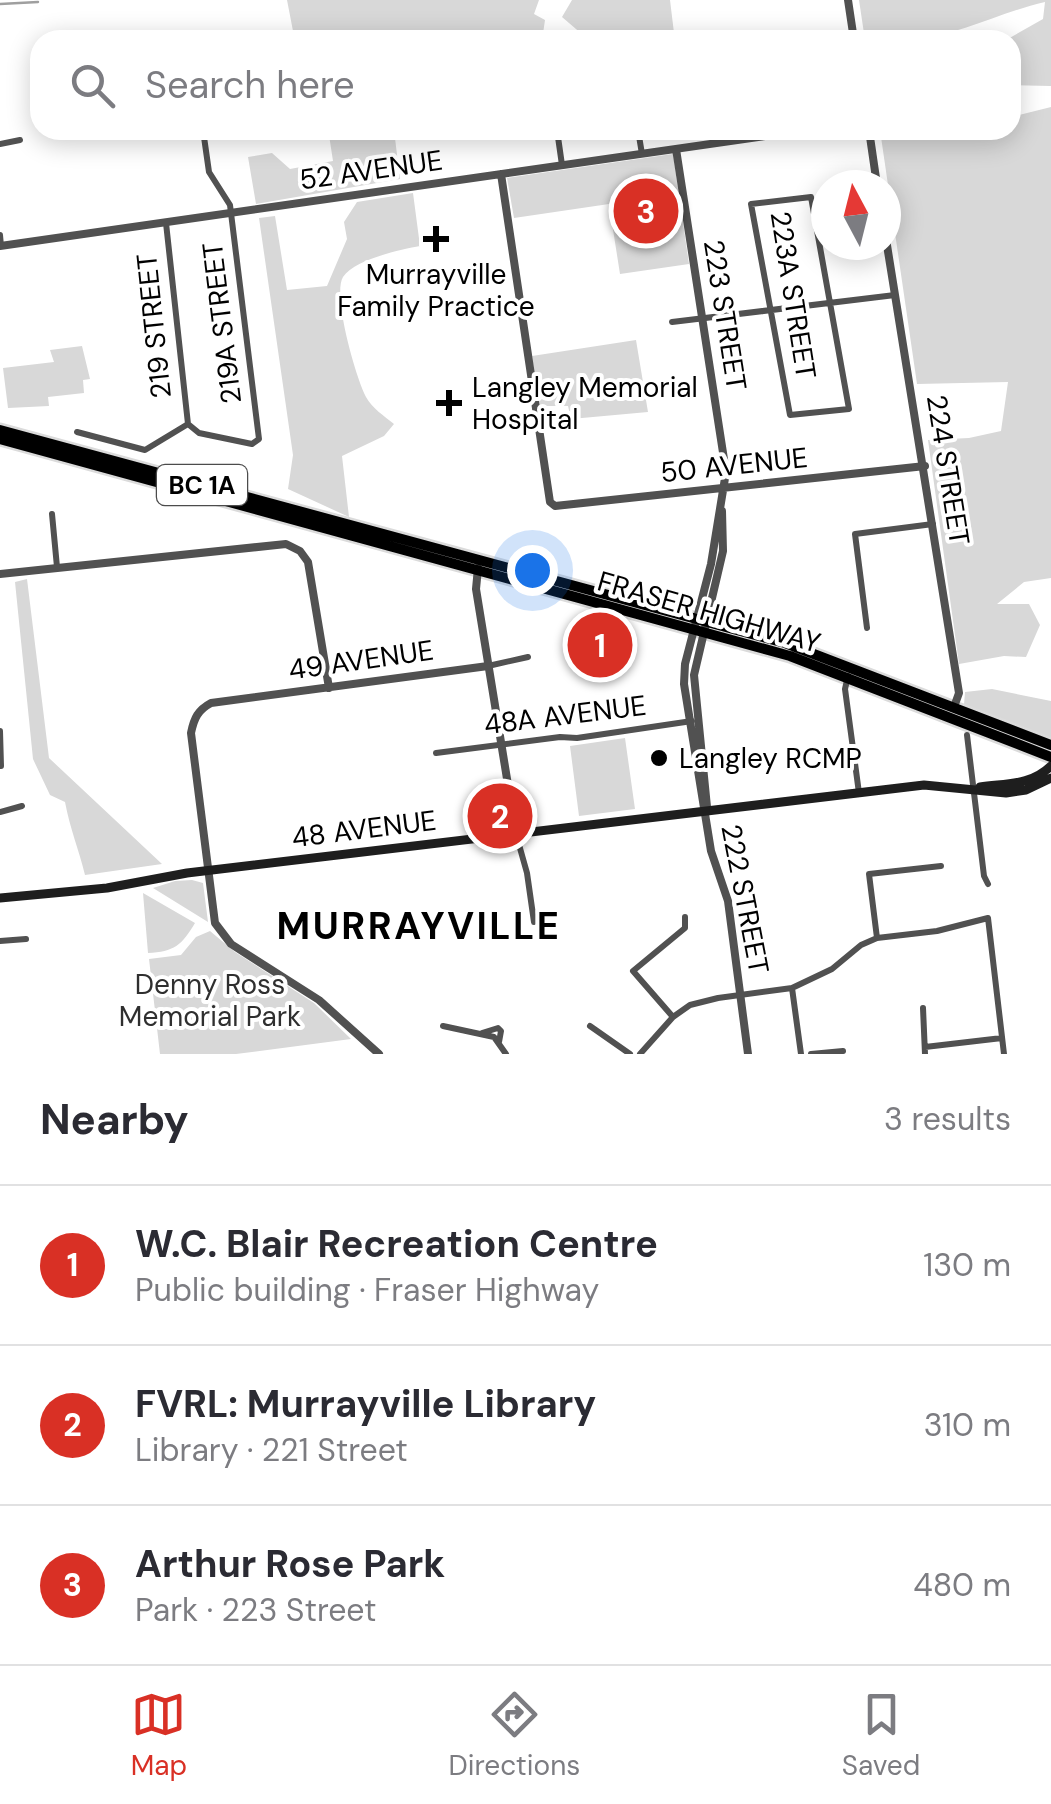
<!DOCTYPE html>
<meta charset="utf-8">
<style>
body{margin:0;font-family:"DM Sans",sans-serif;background:#f7f7f7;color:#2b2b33}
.compass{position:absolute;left:811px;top:170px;width:90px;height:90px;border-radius:50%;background:#fff;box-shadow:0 5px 25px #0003;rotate:353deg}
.you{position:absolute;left:532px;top:570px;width:35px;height:35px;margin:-25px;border:8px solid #fff;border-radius:50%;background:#1a73e8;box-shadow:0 0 0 15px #1a73e833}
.badge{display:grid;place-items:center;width:65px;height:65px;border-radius:50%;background:#d93025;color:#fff;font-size:32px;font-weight:700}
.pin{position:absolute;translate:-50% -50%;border:5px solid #fff;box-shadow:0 2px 10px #0006}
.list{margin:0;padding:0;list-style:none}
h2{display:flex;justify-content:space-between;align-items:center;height:130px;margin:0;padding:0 40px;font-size:42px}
h2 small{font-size:32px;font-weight:400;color:#7c7c81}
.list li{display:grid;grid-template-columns:65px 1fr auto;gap:30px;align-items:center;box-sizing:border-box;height:160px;padding:0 40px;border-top:2px solid #e1e1e2}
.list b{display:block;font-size:38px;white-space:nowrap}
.list p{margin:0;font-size:32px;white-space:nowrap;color:#7c7c81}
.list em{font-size:32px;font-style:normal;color:#7c7c81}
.icon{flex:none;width:55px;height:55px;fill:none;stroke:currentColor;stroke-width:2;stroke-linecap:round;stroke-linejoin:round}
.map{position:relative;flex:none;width:1051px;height:1054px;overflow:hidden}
.search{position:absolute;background:#fff;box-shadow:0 5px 25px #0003;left:30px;right:30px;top:30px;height:110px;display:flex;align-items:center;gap:25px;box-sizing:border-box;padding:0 35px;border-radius:30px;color:#7c7c81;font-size:38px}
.sheet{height:610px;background:#fff}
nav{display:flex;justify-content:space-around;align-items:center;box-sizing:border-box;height:140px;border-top:2px solid #e1e1e2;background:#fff;font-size:28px;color:#7c7c81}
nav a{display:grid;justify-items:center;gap:5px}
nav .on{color:#d93025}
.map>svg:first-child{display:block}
</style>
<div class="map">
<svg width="1051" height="1054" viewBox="0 0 1051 1054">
<rect width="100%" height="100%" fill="#fff"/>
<!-- green -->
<path fill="#d8d8d8" d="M287,0H539L534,14L545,20L542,40H287L293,31Z
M572,0H670L674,33L663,40H602L619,39L623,31L583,35L562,17Z
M859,0H1051V86L1011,85V40H1006L1043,19L1045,2C1001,12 959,35 913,40C898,42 881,40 865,40Z
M1051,107V578L1024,582L997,604H1029L1040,625L1026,657L1004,656L959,664L928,440L969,438L1001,431L1008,382L917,384L880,130H1011V117Z
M317,130H394L400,179L256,204L248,157L272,153L290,169L333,161L329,135Z
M673,154L689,264L620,274L609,204L514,218L507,178Z
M413,193L420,246C401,249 354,260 343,277C332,295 356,378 366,397C372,408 384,416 394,424L384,436L342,456L349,517L288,489L293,455L259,218L275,216L287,290L327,286L347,239L344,222L357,202Z
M636,340L648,412L571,419L568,406H539L532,356Z
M82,346L90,379L83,380L84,393L48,397L49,406L8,408L3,368L54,362L50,350Z
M27,579L49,758L162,864L85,875C79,850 70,829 65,802L50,795L33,759L15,582Z
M992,689L1051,701V738L964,705L965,692Z
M625,738L635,809L579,816L570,746Z
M175,881L192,880L203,883L208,922L153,888Z
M143,893L195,923C182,945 174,952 148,953Z
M210,931L235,952L314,1003L351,1039L236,1054H160L149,959L181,955L196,937Z"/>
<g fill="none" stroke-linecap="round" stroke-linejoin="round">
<!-- stream -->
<path stroke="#9f9f9f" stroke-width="2.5" d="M0,4L38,2"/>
<defs>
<path id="primary" d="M0,430L785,643L1051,745
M0,439L790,656L1051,757"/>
</defs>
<!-- primary casing -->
<use href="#primary" stroke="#dbdbdb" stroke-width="15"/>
<!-- minor -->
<path stroke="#515151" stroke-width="6" d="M557,130L562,165
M638,130L642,154
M0,144L20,140
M811,197L849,409L790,415L751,204Z
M166,223L188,424
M0,235L1,246
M672,322L895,295
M188,424L199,433L252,444L259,439L230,205L209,172L203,130
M77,432L145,450L188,424
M52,514L57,567
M867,628L855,534L933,524
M488,666L528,657
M848,676L845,689L859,793
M0,731L1,766
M967,735L984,876L988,884
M436,753L560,737L577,738L692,721
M0,812L22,806
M516,834L527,873L534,922
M877,938L869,874L941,866
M0,941L26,939
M792,988L801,1054
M923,1008L925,1054
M673,1017L633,971L685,928V917
M443,1026L494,1037L506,1054
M590,1026L630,1054
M482,1033L498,1028L501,1031L499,1042
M925,1047L1002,1038
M640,1054L673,1017L690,1005L718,998L792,988L832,969L861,945L877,938L937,931L988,918L1004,1054
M811,1054L843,1051"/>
<!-- tertiary -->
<path stroke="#515151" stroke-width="8" d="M848,0L854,40
M869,130L877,185
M676,149L726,472L711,564L685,664L684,684L711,851L728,901L748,1054
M501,174L550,502L555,506L925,466
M886,239L959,693L954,707
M0,246L807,130
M478,568L476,589L516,834
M0,574L286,544L300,551L308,562L329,688
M707,807L694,675L723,551L722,511
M379,1054L319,1000L231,944L215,923L191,733C194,718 198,710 211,703L488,666"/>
<!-- secondary -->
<path stroke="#1e1e1e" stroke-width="9" d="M980,787C1007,783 1030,786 1051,766
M0,898L107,888L187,873L924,785L1006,793L1026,790L1051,778"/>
<!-- primary -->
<use href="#primary" stroke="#000" stroke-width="10"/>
</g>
<!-- markers -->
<g fill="#000" stroke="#fff" stroke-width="4">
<path d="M431 224h10v10h10v10h-10v10h-10v-10h-10v-10h10z"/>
<path d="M444 388h10v10h10v10h-10v10h-10v-10h-10v-10h10z"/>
<circle cx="659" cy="758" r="10"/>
</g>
<g text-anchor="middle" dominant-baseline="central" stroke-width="8" stroke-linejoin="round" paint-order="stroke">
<!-- shield labels -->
<rect fill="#fff" stroke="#4c4c4c" stroke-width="2.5" x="157" y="465" width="90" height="40" rx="8"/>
<g font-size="25" font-weight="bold" fill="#000">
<text x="202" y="485">BC 1A</text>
</g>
<!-- street labels -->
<g font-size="28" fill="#000" stroke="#fff">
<text transform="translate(371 170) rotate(-8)">52 AVENUE</text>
<text transform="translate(793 295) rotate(81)">223A STREET</text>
<text transform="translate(725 315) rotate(81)">223 STREET</text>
<text transform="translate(222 323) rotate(-97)">219A STREET</text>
<text transform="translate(154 326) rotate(-96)">219 STREET</text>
<text transform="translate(734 465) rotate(-6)">50 AVENUE</text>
<text transform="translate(948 470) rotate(81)">224 STREET</text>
<text transform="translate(709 612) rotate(16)">FRASER HIGHWAY</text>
<text transform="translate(361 660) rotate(-8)">49 AVENUE</text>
<text transform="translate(565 715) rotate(-7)">48A AVENUE</text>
<text transform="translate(364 829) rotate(-7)">48 AVENUE</text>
<text transform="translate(745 899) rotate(79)">222 STREET</text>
</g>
<!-- poi labels -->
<g font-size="28" fill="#000" stroke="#fff" text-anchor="start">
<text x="436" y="274" text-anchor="middle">Murrayville<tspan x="436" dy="32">Family Practice</tspan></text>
<text x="472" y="387">Langley Memorial<tspan x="472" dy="32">Hospital</tspan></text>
<text x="679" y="758">Langley RCMP</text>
</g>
<!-- park labels -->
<g font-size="28" fill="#2f2f2f" stroke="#fff">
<text x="210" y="984">Denny Ross<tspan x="210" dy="32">Memorial Park</tspan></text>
</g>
<!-- district labels -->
<g font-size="38" font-weight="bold" letter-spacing="2.5" fill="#000" stroke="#fff">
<text x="419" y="926">MURRAYVILLE</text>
</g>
</g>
</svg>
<svg class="compass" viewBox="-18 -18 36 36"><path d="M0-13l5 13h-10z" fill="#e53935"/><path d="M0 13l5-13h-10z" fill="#7c7c81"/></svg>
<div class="you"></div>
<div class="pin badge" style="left:600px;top:645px">1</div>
<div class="pin badge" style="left:500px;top:816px">2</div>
<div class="pin badge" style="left:646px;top:211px">3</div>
<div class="search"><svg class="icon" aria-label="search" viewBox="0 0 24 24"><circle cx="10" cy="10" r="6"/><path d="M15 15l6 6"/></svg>Search here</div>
</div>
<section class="sheet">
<h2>Nearby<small>3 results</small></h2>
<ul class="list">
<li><span class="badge">1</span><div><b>W.C. Blair Recreation Centre</b><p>Public building · Fraser Highway</p></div><em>130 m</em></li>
<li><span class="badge">2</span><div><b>FVRL: Murrayville Library</b><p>Library · 221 Street</p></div><em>310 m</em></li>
<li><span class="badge">3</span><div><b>Arthur Rose Park</b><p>Park · 223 Street</p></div><em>480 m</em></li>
</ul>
</section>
<nav>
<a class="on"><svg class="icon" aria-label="map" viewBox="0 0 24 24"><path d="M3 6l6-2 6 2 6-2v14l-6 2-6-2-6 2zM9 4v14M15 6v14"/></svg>Map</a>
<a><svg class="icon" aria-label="directions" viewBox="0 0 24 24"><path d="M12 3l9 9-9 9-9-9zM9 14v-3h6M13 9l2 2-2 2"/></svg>Directions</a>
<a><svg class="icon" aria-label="saved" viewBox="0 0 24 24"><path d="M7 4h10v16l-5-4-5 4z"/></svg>Saved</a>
</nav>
